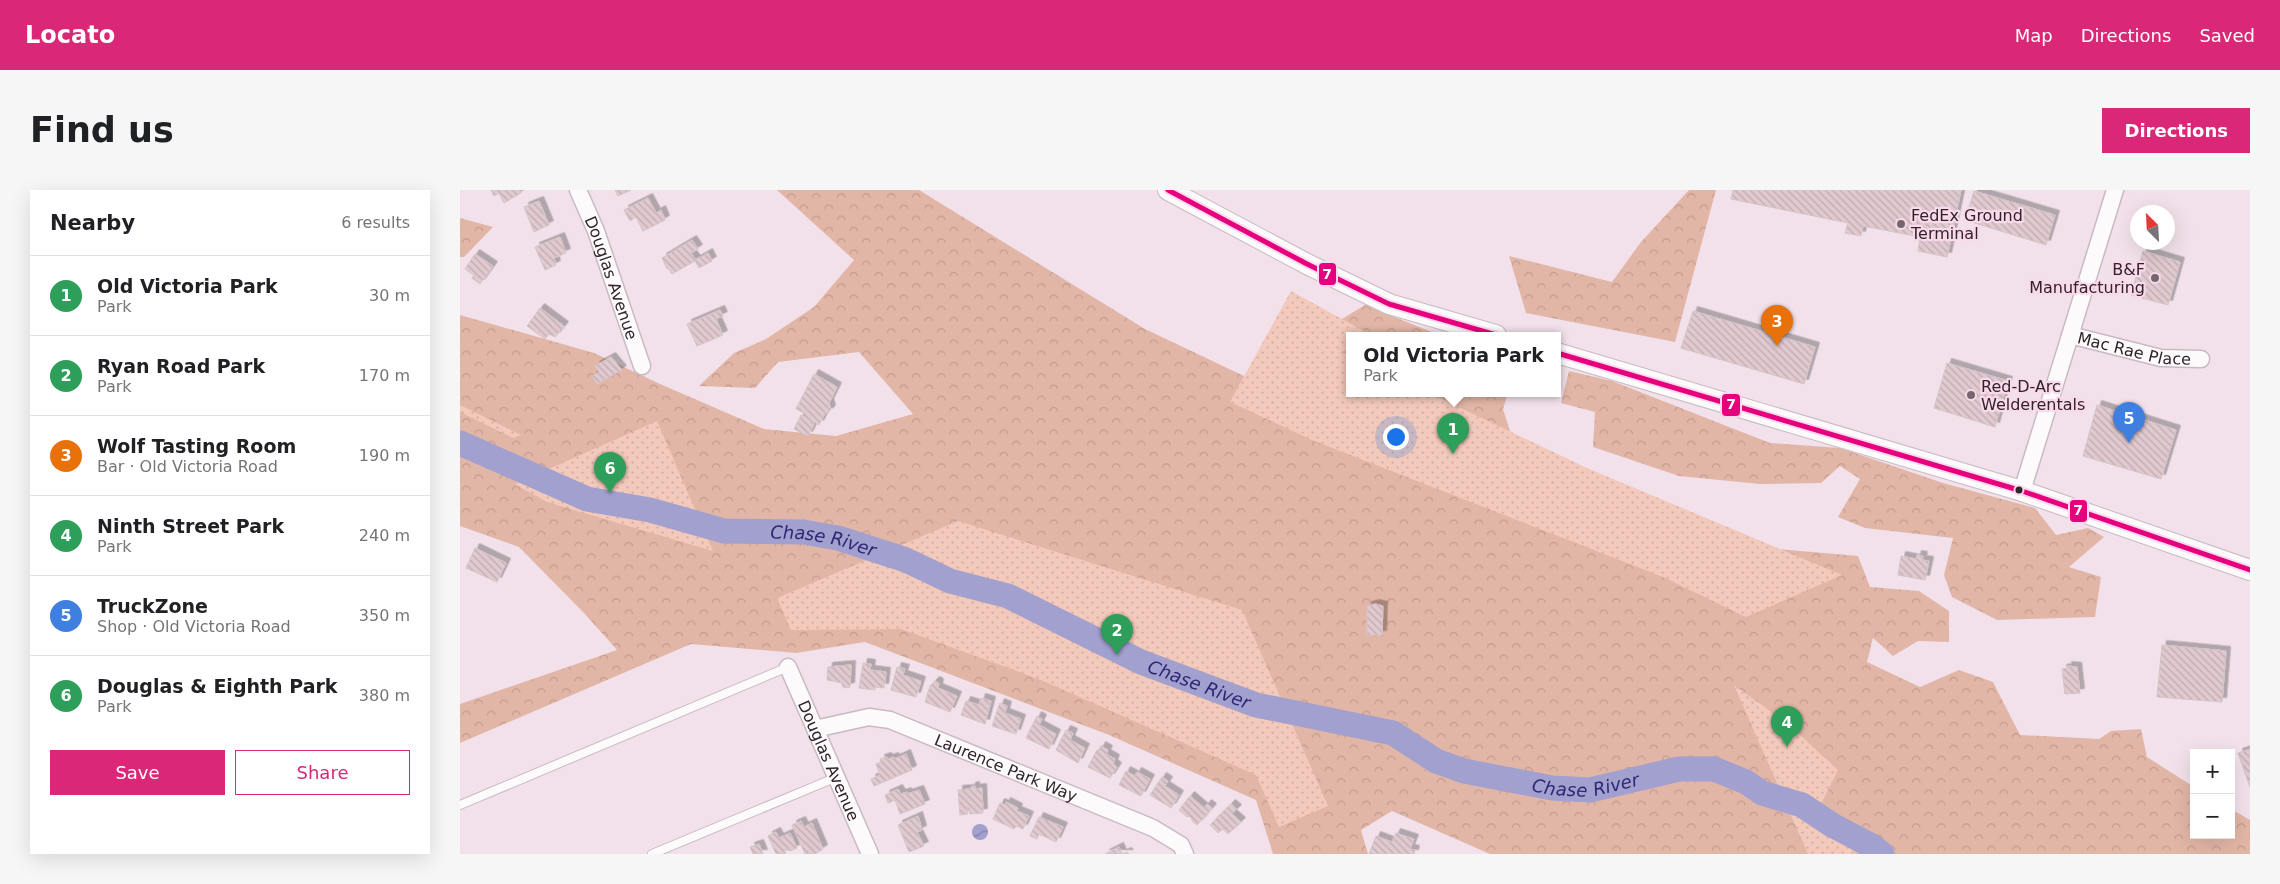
<!DOCTYPE html>
<meta charset="utf-8">
<style>
body{margin:0;font-family:"DejaVu Sans",sans-serif;background:#f6f6f6;color:#202124}
.controls{position:absolute;right:15px;bottom:15px;display:grid;overflow:hidden;border-radius:0px;box-shadow:0 5px 20px #0002}
.controls button{width:45px;height:45px;display:grid;place-items:center;padding:0;border:0;border-bottom:1px solid #e0e0e0;background:#fff;color:#202124;font:25px sans-serif}
.compass{position:absolute;left:1670px;top:15px;width:45px;height:45px;border-radius:50%;background:#fff;box-shadow:0 5px 20px #0002;rotate:336deg}
.you{position:absolute;left:935px;top:246px;width:18px;height:18px;margin:-12px;border:4px solid #fff;border-radius:50%;background:#1a73e8;box-shadow:0 0 0 8px #1a73e833}
.badge{display:grid;place-items:center;width:32px;height:32px;border-radius:50%;background:#db2777;color:#fff;font-size:16px;font-weight:700}
.pin{position:absolute;translate:-50% -41px;filter:drop-shadow(0 1px 2px #0008)}
.pin::after{content:'';position:absolute;top:26px;width:18px;height:15px;background:inherit;clip-path:polygon(0 0,100% 0,50% 100%)}
.popup{position:absolute;left:886px;top:142px;width:215px;height:65px;box-sizing:border-box;display:grid;place-content:center;border-radius:0px;background:#fff;filter:drop-shadow(0 1px 4px #0005);font-size:16px;white-space:nowrap;color:#757577}
.popup b{font-size:19px;color:#202124}
.popup::after{content:'';position:absolute;left:50%;top:100%;margin-left:-10px;border:10px solid transparent;border-top-color:#fff}
.list{margin:0;padding:0;list-style:none}
h2{display:flex;justify-content:space-between;align-items:center;height:65px;margin:0;padding:0 20px;font-size:21px}
h2 small{font-size:16px;font-weight:400;color:#757577}
.list li{display:grid;grid-template-columns:32px 1fr auto;gap:15px;align-items:center;box-sizing:border-box;height:80px;padding:0 20px;border-top:1px solid #e0e0e0}
.list b{display:block;font-size:19px;white-space:nowrap}
.list p{margin:0;font-size:16px;white-space:nowrap;color:#757577}
.list em{font-size:16px;font-style:normal;color:#757577}
.actions{display:flex;gap:10px;padding:15px 20px}
.actions a{flex:1;padding:11px 0;border:1px solid #db2777;border-radius:0px;text-align:center;font-size:18px;color:#db2777}
.actions .main{background:#db2777;color:#fff}
.map{position:relative;flex:none;width:1790px;height:664px;overflow:hidden;border-radius:0px}
header{display:flex;align-items:center;gap:30px;box-sizing:border-box;height:70px;padding:0 25px;background:#db2777;color:#fff}
header strong{font-size:24px}
nav{display:flex;gap:28px;margin-inline-start:auto;font-size:18px}
.intro{display:flex;align-items:center;justify-content:space-between;box-sizing:border-box;height:120px;padding:0 30px}
h1{margin:0;font-size:35px}
.button{padding:12px 22px;border-radius:0px;background:#db2777;color:#fff;font-size:18px;font-weight:700}
main{display:flex;gap:30px;padding:0 30px}
aside{flex:1;background:#fff;border-radius:0px;box-shadow:0 5px 20px #0002}
.map>svg:first-child{display:block}
</style>
<header>
<strong>Locato</strong>
<nav><a>Map</a><a>Directions</a><a>Saved</a></nav>
</header>
<div class="intro"><h1>Find us</h1><a class="button">Directions</a></div>
<main>
<aside>
<h2>Nearby<small>6 results</small></h2>
<ul class="list">
<li><span class="badge" style="background:#2e9e5b">1</span><div><b>Old Victoria Park</b><p>Park</p></div><em>30 m</em></li>
<li><span class="badge" style="background:#2e9e5b">2</span><div><b>Ryan Road Park</b><p>Park</p></div><em>170 m</em></li>
<li><span class="badge" style="background:#e8710a">3</span><div><b>Wolf Tasting Room</b><p>Bar · Old Victoria Road</p></div><em>190 m</em></li>
<li><span class="badge" style="background:#2e9e5b">4</span><div><b>Ninth Street Park</b><p>Park</p></div><em>240 m</em></li>
<li><span class="badge" style="background:#3f7fe0">5</span><div><b>TruckZone</b><p>Shop · Old Victoria Road</p></div><em>350 m</em></li>
<li><span class="badge" style="background:#2e9e5b">6</span><div><b>Douglas &amp; Eighth Park</b><p>Park</p></div><em>380 m</em></li>
</ul>
<div class="actions"><a class="main">Save</a><a>Share</a></div>
</aside>
<div class="map">
<svg width="1790" height="664" viewBox="0 0 1790 664">
<defs>
<pattern id="forest-crowns" width="20" height="18" patternUnits="userSpaceOnUse" patternTransform="scale(1.25)"><rect width="20" height="18" fill="#e2b6a7"/><path d="M2 6a3 3 0 1 1 6 0M12 15a3 3 0 1 1 6 0" fill="none" stroke="#c29c90"/></pattern>
<pattern id="park-dots" width="8" height="8" patternUnits="userSpaceOnUse" patternTransform="scale(1.25)"><rect width="8" height="8" fill="#f3c9bb"/><path d="M2 2h.1M6 6h.1" fill="none" stroke="#d1aca1" stroke-width="1.8" stroke-linecap="round"/></pattern>
<pattern id="water-waves" width="16" height="10" patternUnits="userSpaceOnUse" patternTransform="scale(1.25)"><rect width="16" height="10" fill="#a1a0ce"/><path d="M0 5q4-4 8 0t8 0" fill="none" stroke="#8482a7"/></pattern>
<pattern id="building-back-hatch" width="6" height="6" patternUnits="userSpaceOnUse" patternTransform="scale(1.25)"><rect width="6" height="6" fill="#e0c9cf"/><path d="M-1 5l2 2M0 0l6 6M5-1l2 2" fill="none" stroke="#c0acb2"/></pattern>
<filter id="shadow"><feDropShadow dx="4.5" dy="-4.5" stdDeviation="0" flood-color="#0004"/></filter>
</defs>
<rect width="100%" height="100%" fill="#f2e1ea"/>
<!-- forest -->
<path fill="url(#forest-crowns)" d="M317,0H459L685,139L786,187L905,115L979,145H889V203H1048L1043,219L1059,269L1306,358L1398,366L1410,397L1459,401L1489,421V452L1458,451L1433,466L1413,448L1407,472L1460,497L1499,480L1533,492L1560,545L1639,549L1651,541L1681,539L1687,567L1734,597V645H1771V619L1790,630V664H1030L932,621L901,640L908,664H813L796,610L649,545L405,452L336,463L231,454L0,553V514L157,460L124,423L59,357L0,336V125L134,163L200,194L304,239L376,246L453,224L399,162L318,172L295,198L239,196L274,163L306,149L354,117L394,70Z
M1229,0H1256L1215,152L1066,123L1049,66L1152,92L1181,52Z
M0,28L33,37L4,67H0Z
M1109,181L1152,191L1310,253L1380,258L1483,293L1575,318L1596,345L1628,338L1644,347L1609,377L1641,387L1635,427L1537,430L1492,407L1484,385L1493,348L1405,338L1378,327L1400,289L1380,276L1361,293L1300,294L1219,286L1133,257L1135,222L1101,213Z"/>
<!-- park -->
<path fill="url(#park-dots)" d="M831,101L911,145H889V158L883,162L889,165V203H969L1127,278L1382,385L1286,427L1203,387L852,250L770,212Z
M0,215L61,245L53,248L0,222Z
M197,231L253,361L87,312L55,294Z
M498,331L782,420L868,616L819,637L796,585L581,490L441,439L331,440L317,408Z
M1274,495L1328,534L1378,580L1357,622L1396,664H1348Z"/>
<!-- water -->
<path fill="url(#water-waves)" d="M512 642a8 8 0 1 1 16 0a8 8 0 1 1-16 0Z"/>
<g fill="none" stroke-linecap="round" stroke-linejoin="round">
<!-- river -->
<path stroke="#a1a0ce" stroke-width="25" id="s1" d="M0,253L127,309L190,320L264,341L343,342L378,348L446,370L490,391L548,406L681,472L796,515L933,543L976,571L1004,581L1092,598L1130,600L1219,579H1254L1286,592L1302,603L1342,615L1372,635L1412,656L1422,664"/>
</g>
<!-- building -->
<path fill="url(#building-back-hatch)" stroke="#d3c4c8" filter="url(#shadow)" d="M31,0H60L61,3L44,13L39,3L34,6Z
M155,0H171L158,6Z
M1273,0H1501L1487,67L1458,61L1460,47L1403,36L1401,46L1385,43L1388,33L1271,9Z
M1514,1L1595,25L1586,55L1505,30Z
M188,8L196,23L201,20L205,30L183,41L176,27L170,31L164,20Z
M79,11L89,35L74,42L64,17Z
M100,47L106,63L94,68L96,75L85,80L75,57Z
M232,50L238,59L231,63L236,70L248,63L252,71L239,78L235,71L212,84L208,78L207,79L202,68Z
M1683,61L1720,72L1708,115L1671,105Z
M15,64L33,76L20,94L12,88L14,85L5,79Z
M80,118L104,136L95,147L89,144L85,149L67,136Z
M260,120L263,126L256,129L263,145L237,156L227,134Z
M1233,121L1355,157L1344,194L1221,158Z
M151,167L162,180L137,194L132,186L139,182L135,176Z
M1487,173L1548,191L1535,237L1474,218Z
M354,184L377,197L369,213L371,219L369,222L365,223L359,235L355,232L348,246L334,239L341,225L345,227L346,224L336,219Z
M1637,215L1716,240L1701,289L1623,266Z
M15,358L46,373L37,392L6,378Z
M1457,365L1463,366L1462,370L1469,371L1465,390L1438,385L1441,366L1456,369Z
M915,414L923,416L922,445H907V416Z
M1702,455L1766,461L1762,512L1697,507Z
M403,473L411,474L410,480L426,482L424,498L415,497V500L399,498Z
M391,475L390,497L385,498L382,496V493L367,490L368,477Z
M1607,476L1617,477L1620,503L1605,504L1602,479L1608,478Z
M437,477L445,479L443,485L461,491L456,507L431,500Z
M475,491L479,493L478,498L497,506L490,522L465,512L470,496Z
M521,508L531,511L525,534L501,525L506,511L519,515Z
M540,513L547,516L545,523L561,529L556,544L532,536Z
M577,526L582,529L579,535L596,544L589,559L566,548Z
M606,540L613,543L610,550L625,558L618,573L596,560Z
M641,556L648,560L646,564L655,569L653,574L657,577L650,588L628,577L637,560L639,561Z
M1790,559V597L1778,563Z
M446,564L452,580L414,596L411,589L420,585L416,574L421,572L420,569L427,567L428,569L434,567L435,569Z
M666,581L675,586L677,582L690,589L681,606L659,595Z
M702,587L708,591L705,596L719,605L711,618L690,605Z
M515,596V599L522,598L523,623L510,624L509,617L507,618L508,624L500,625L498,600L511,599V597Z
M438,599L441,604L447,602V604L459,600L465,614L440,624L435,610L428,613L425,605Z
M730,606L744,618L747,614L752,618L737,635L732,631V629L729,626L727,627L719,620Z
M546,612L558,618L557,621L569,626L563,639L556,636L554,639L533,629L540,613L545,615Z
M771,614L777,619L772,624L781,632L768,644L763,639L758,643L750,635Z
M458,626L462,640L457,642L464,656L449,662L438,635Z
M579,627L603,637L596,652L579,644L577,649L570,646Z
M341,631L344,637L352,633L363,659L355,664H345L332,635Z
M316,642L319,648L330,643L337,658L330,661L328,658L324,660L326,664H316L308,646Z
M936,643L954,649L950,659L955,660L954,664H909L916,646L932,652Z
M299,654L303,664H293L290,657Z
M659,657L662,664L667,662L669,664H645Z"/>
<g fill="none" stroke-linecap="round" stroke-linejoin="round">
<defs>
<path id="service" d="M0,615L328,477
M192,664L377,587"/>
<g id="minor">
<path id="s2" d="M118,0L136,41L182,176"/>
<path id="s3" d="M1610,145L1701,168L1741,169"/>
<path d="M1562,301L1655,0"/>
<path id="s4" d="M328,477L410,664"/>
<path id="s5" d="M355,539L409,527L430,530L693,638L721,655L725,664"/>
</g>
<path id="tertiary" d="M708,0L847,74L929,114L1036,145
M1097,163L1562,301L1790,380"/>
</defs>
<!-- service casing -->
<use href="#service" stroke="#c8bac2" stroke-width="10"/>
<!-- minor casing -->
<use href="#minor" stroke="#c8bac2" stroke-width="19"/>
<!-- tertiary casing -->
<use href="#tertiary" stroke="#c8bac2" stroke-width="22"/>
<!-- service -->
<use href="#service" stroke="#fdfafc" stroke-width="8"/>
<!-- minor -->
<use href="#minor" stroke="#fdfafc" stroke-width="16"/>
<!-- tertiary -->
<use href="#tertiary" stroke="#fdfafc" stroke-width="20"/>
<defs>
<path id="bus-1" d="M708,0L847,74L929,114L1036,145
M1097,163L1562,301L1790,380"/>
</defs>
<!-- bus-1 casing -->
<use href="#bus-1" stroke="#fad9eb" stroke-width="9"/>
<!-- bus-1 -->
<use href="#bus-1" stroke="#e5007d" stroke-width="5"/>
</g>
<!-- markers -->
<g fill="#74666e" stroke="#fad9eb" stroke-width="2">
<circle cx="1441" cy="34" r="5"/>
<circle cx="1695" cy="88" r="5"/>
<circle cx="1511" cy="205" r="5"/>
</g>
<circle fill="#30242b" stroke="#fad9eb" stroke-width="2" cx="1559" cy="300" r="4.5"/>
<g text-anchor="middle" dominant-baseline="central" stroke-width="4.5" stroke-linejoin="round" paint-order="stroke">
<!-- poi labels -->
<g font-size="16" fill="#30242b" stroke="#fad9eb" text-anchor="start">
<text x="1451" y="25">FedEx Ground<tspan x="1451" dy="18">Terminal</tspan></text>
<text x="1685" y="79" text-anchor="end">B&amp;F<tspan x="1685" dy="18">Manufacturing</tspan></text>
<text x="1521" y="196">Red-D-Arc<tspan x="1521" dy="18">Welderentals</tspan></text>
</g>
<!-- street labels -->
<g font-size="16" fill="#30242b" stroke="#fad9eb">
<text stroke="none"><textPath href="#s2" startOffset="94">Douglas Avenue</textPath></text>
<text stroke="none"><textPath href="#s3" startOffset="66">Mac Rae Place</textPath></text>
<text stroke="none"><textPath href="#s4" startOffset="102">Douglas Avenue</textPath></text>
<text stroke="none"><textPath href="#s5" startOffset="202">Laurence Park Way</textPath></text>
</g>
<!-- water labels -->
<g font-size="18" font-style="italic" fill="#2b2973" stroke="#fad9eb">
<text stroke="none"><textPath href="#s1" startOffset="380">Chase River</textPath></text>
<text stroke="none"><textPath href="#s1" startOffset="785">Chase River</textPath></text>
<text stroke="none"><textPath href="#s1" startOffset="1190">Chase River</textPath></text>
</g>
</g>
<g stroke="#fad9eb" stroke-width="2">
<rect x="858" y="72" width="19" height="24" rx="5" fill="#e5007d"/>
<rect x="1261" y="203" width="20" height="24" rx="5" fill="#e5007d"/>
<rect x="1609" y="309" width="19" height="24" rx="5" fill="#e5007d"/>
</g>
<g font-size="14" text-anchor="middle" font-weight="bold" fill="#fff">
<text x="867" y="89">7</text>
<text x="1271" y="219">7</text>
<text x="1618" y="325">7</text>
</g>
</svg>
<div class="controls">
<button>+</button>
<button>−</button>
</div>
<svg class="compass" viewBox="-18 -18 36 36"><path d="M0-13l5 13h-10z" fill="#e53935"/><path d="M0 13l5-13h-10z" fill="#757577"/></svg>
<div class="you"></div>
<div class="pin badge" style="left:993px;top:264px;background:#2e9e5b">1</div>
<div class="popup"><b>Old Victoria Park</b>Park</div>
<div class="pin badge" style="left:657px;top:465px;background:#2e9e5b">2</div>
<div class="pin badge" style="left:1317px;top:156px;background:#e8710a">3</div>
<div class="pin badge" style="left:1327px;top:557px;background:#2e9e5b">4</div>
<div class="pin badge" style="left:1669px;top:253px;background:#3f7fe0">5</div>
<div class="pin badge" style="left:150px;top:303px;background:#2e9e5b">6</div>
</div>
</main>
